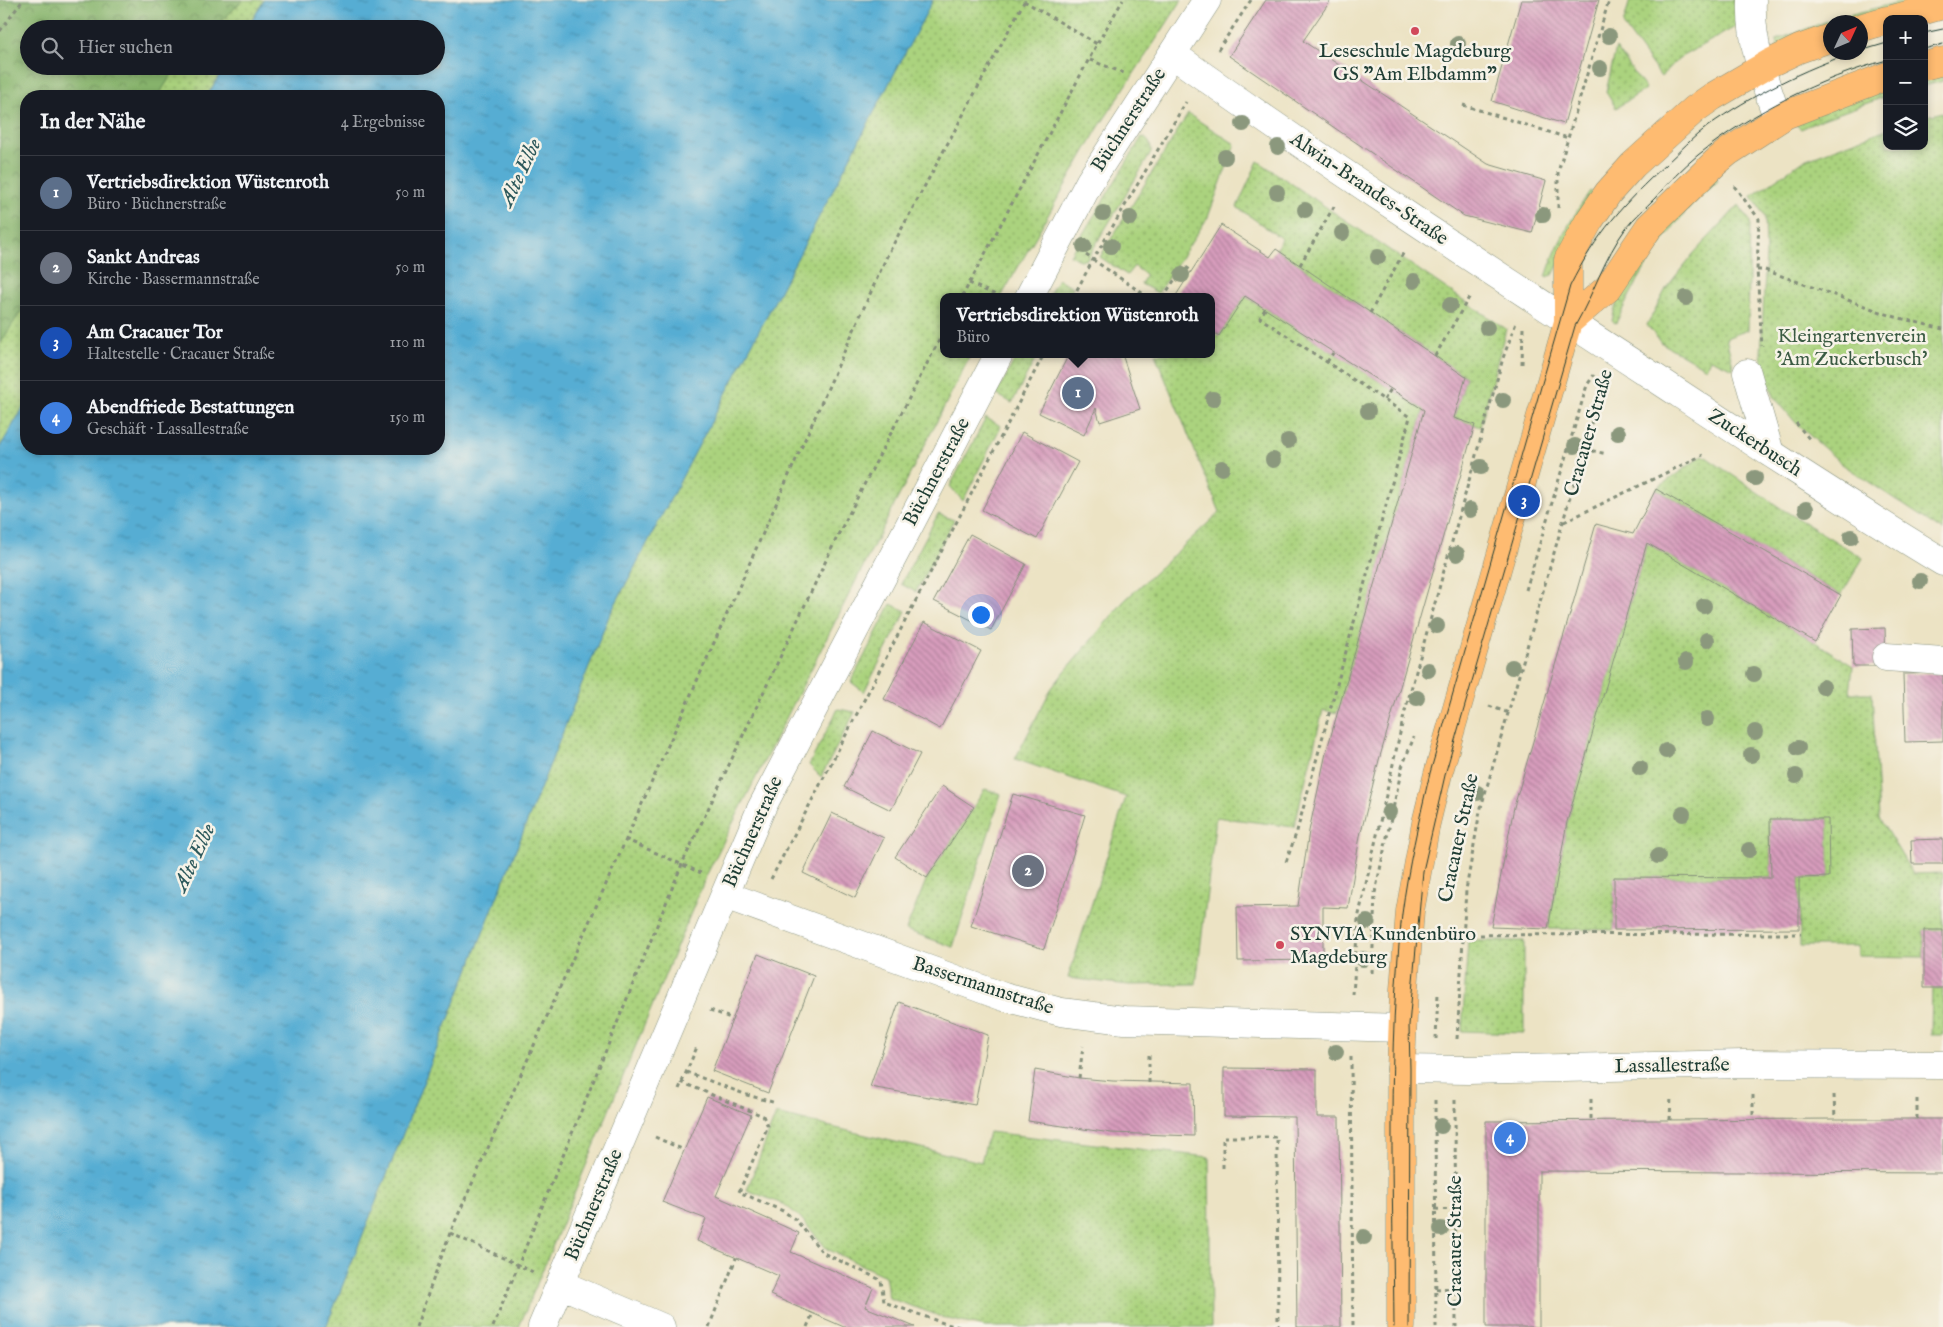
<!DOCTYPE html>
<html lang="de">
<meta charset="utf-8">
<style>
body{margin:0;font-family:"IM FELL English",serif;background:#242831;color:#f1f3f6}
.controls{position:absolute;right:15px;top:15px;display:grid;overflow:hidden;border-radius:10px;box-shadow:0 2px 8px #0003}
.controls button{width:45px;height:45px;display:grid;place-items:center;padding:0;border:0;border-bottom:1px solid #363941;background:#171b24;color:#f1f3f6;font:25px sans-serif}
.compass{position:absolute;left:1823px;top:15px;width:45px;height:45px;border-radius:50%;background:#171b24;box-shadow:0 2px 8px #0003;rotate:46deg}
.you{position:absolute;left:980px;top:614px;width:18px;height:18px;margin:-12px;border:4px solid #fff;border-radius:50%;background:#1a73e8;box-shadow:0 0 0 8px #1a73e833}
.badge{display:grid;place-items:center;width:32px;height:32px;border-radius:50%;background:#d1495b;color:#fff;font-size:16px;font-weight:700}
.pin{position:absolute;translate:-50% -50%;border:2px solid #fff;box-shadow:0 1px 5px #0006}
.popup{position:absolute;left:940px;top:293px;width:275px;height:65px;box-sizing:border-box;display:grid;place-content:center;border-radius:10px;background:#171b24;filter:drop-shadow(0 1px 4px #0005);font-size:16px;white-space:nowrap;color:#9ea1a6}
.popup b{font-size:19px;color:#f1f3f6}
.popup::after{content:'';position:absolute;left:50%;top:100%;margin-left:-10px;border:10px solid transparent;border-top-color:#171b24}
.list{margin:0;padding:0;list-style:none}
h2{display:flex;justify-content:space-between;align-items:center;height:65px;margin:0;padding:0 20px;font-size:21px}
h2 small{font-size:16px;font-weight:400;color:#9ea1a6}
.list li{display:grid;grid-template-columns:32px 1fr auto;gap:15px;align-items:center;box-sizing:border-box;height:75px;padding:0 20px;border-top:1px solid #363941}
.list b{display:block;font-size:19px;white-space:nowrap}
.list p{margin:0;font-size:16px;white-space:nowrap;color:#9ea1a6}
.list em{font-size:16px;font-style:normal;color:#9ea1a6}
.icon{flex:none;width:28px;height:28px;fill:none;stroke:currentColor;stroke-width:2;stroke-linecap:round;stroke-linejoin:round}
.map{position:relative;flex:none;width:1943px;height:1327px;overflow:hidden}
.search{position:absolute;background:#171b24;box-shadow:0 2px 8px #0003;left:20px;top:20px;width:425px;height:55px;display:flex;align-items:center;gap:12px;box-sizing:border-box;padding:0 18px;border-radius:28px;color:#9ea1a6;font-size:19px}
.panel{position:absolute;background:#171b24;box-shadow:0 2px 8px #0003;left:20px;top:90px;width:425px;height:365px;border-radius:20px}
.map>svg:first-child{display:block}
</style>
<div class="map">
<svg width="1943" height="1327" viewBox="0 0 1943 1327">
<defs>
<pattern id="green-dots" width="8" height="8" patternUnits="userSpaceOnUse" patternTransform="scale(1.25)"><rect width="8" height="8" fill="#abd37e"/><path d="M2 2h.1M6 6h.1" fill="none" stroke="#8bac68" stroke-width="1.8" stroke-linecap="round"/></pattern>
<pattern id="forest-crowns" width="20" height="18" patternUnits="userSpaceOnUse" patternTransform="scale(1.25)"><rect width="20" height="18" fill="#88b56d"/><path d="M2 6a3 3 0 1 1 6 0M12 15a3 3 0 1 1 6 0" fill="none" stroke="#6f945a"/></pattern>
<pattern id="water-ripples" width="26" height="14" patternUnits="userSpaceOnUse" patternTransform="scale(1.25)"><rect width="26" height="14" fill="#56add3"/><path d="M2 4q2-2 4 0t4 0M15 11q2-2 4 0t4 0" fill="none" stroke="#478eac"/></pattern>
<pattern id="building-back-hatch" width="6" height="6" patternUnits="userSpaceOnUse" patternTransform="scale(1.25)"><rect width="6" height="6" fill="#d79cbc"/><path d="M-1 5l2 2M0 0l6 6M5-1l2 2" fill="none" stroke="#ae809a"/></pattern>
</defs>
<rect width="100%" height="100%" fill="#f7f3e8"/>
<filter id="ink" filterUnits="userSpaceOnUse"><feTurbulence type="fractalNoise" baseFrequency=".02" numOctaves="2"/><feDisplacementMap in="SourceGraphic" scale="10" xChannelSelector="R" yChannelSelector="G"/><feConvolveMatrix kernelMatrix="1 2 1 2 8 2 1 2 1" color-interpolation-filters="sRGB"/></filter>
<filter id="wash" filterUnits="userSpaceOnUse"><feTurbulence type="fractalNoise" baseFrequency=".0096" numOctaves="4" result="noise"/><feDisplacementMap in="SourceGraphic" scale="20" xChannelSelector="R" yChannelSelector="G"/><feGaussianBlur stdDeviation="1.12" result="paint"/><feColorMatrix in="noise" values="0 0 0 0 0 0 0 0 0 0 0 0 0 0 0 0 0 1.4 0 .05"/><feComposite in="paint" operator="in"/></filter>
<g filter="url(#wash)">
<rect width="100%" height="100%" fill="#ece3c4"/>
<!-- green -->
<path fill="url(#green-dots)" stroke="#658859" d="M0,0H264L247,29H29V66H225L207,96H26V403L0,447Z
M933,0H1182L1097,130L1001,297H944V354H971L707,874L519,1327H326L609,616Z
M1630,0H1737V26L1679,58L1661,77L1623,25Z
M1906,0H1939L1852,22H1830V30L1778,51L1776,40L1830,20Z
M1616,48L1646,89L1616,108L1606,92Z
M1943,69V81L1924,86V74Z
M1887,84V96L1823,119L1801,129L1792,121Z
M1943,112V531L1842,464L1796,423L1775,398L1765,376L1761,354L1766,253L1765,217L1752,196L1804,160L1887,129V146H1924V117Z
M1188,114L1235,144L1208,217L1158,293L1141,284L1146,275L1134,266L1127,275L1100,257Z
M1142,137C1150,140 1151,145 1151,153L1087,259C1080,262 1077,259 1070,255Z
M1258,161L1506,329L1480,427L1454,418L1466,377L1276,249L1282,239L1237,207Z
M1713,174L1718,181C1707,192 1695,201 1685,213C1656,246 1635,283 1616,323L1612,321C1622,264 1674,216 1713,174Z
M1590,191L1596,196L1553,275L1546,277C1556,245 1571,219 1590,191Z
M1739,205L1750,221L1748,330L1726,338L1734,369L1710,359L1706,368L1660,342L1647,325L1667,287L1694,253Z
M1058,279L1073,287L1068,297H1048Z
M1245,296L1424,410L1338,713L1323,710L1294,827L1216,817L1196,984L1129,985L1068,978L1126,797L1015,759L1051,689L1062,675L1124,601L1220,512L1155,354H1212V331L1219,336Z
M1018,354H1038L1012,403L996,394Z
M986,418L1001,426L963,501L950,486Z
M1703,455L1782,509L1863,558L1841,595L1656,489Z
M938,514L954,520L916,592L901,584Z
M1647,543L1815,642L1853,666L1850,693H1872L1879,818L1913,874L1943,873V930H1924V957L1858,956V946H1800L1799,878L1829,877L1828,819H1770L1771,878L1614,877V930L1548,929L1567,822Z
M891,604L906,611L864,692L851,682Z
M838,709L855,712L821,777L809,765Z
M985,789L1001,794L953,947L906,930L927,878Z
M1468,941H1524V1033L1462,1031Z
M1932,988H1943V1035H1931Z
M776,1114L981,1162L989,1132L1209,1157L1211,1327H985L948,1319L889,1298L885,1276L827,1249L800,1217L785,1205L747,1190Z"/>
<!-- forest -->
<path fill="url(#forest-crowns)" stroke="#547950" d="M0,0H243L214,29H29V66H177L158,96H26V303L0,344Z"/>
<!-- water -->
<path fill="url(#water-ripples)" stroke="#3a7584" d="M264,0H933L609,616L326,1327H0V447L26,403V449H439V96H207L225,66H436V29H247Z"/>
<g id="blocks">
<!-- building -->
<path fill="url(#building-back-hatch)" d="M1266,0H1331L1303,41L1488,164L1546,181L1532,233L1464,216L1229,56Z
M1521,0H1599L1564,124L1492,101Z
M1221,225L1270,257L1276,249L1466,377L1454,418L1475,425L1379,760L1360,836L1348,908L1323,907V960L1238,961L1237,907L1298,906L1309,831L1326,753L1424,410L1245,296L1219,336L1212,331V297H1175Z
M1069,354H1122L1140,409L1100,422L1096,408L1084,435L1039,413Z
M1022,432L1078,462L1037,539L982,510Z
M1656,489L1841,595L1815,642L1647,543L1567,822L1548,929L1491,927L1514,807L1596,524L1633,534Z
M970,534L1026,564L991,630L934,601Z
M924,622L981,651L940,729L884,699Z
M1885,628L1886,666H1853L1852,629Z
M1943,673V741L1905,742L1903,674Z
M873,731L920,754L891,810L844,787Z
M942,786L974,807L927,878L895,857Z
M1013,794L1085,815L1044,949L971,926Z
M832,813L884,838L855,898L803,873Z
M1770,819H1828L1829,877L1799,878V929L1614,930V877L1771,878Z
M1943,839V864H1912L1911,840Z
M1924,930H1943V988H1924Z
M758,954L814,976L768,1093L712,1071Z
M899,1002L988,1035L975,1105L870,1087Z
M1224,1068L1317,1069V1117H1339L1341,1327H1297L1295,1117L1224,1116Z
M1035,1070L1079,1078L1113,1081L1193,1083L1194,1136L1111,1133L1028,1121Z
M707,1097L751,1115L716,1196L799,1233L791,1252L873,1288L865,1307L915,1327H844L770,1295L779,1276L697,1241L706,1219L662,1202Z
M1835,1119H1943V1173L1539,1171V1327H1486V1121Z"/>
</g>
</g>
<g filter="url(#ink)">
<use href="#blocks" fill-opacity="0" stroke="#86907c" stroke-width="1"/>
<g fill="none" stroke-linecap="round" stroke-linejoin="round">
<defs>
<path id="minor" d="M1752,0C1750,41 1764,81 1778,119
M1172,54C1330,166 1492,272 1654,377C1750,440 1845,503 1943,562
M1029,297L1090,181L1207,0
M1747,373L1770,453
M1886,657L1943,661
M725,895L1004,997L1061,1012L1124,1020L1402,1028
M1401,1069L1468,1070L1744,1064L1943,1065
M560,1284L661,1327
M542,1327L761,809L999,354"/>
<path id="major" d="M1893,19L1943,5
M1860,28L1887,20
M1924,66L1943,61
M1568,322L1608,288L1649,227L1716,162L1728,152L1785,115L1887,76
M1401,1327V1069L1404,989L1410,911L1426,823L1438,774L1568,322V260L1589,221L1608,193L1633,165L1695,109L1712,97L1770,63L1799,49L1830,38"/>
</defs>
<!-- minor casing -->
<use href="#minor" stroke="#86907c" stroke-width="29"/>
<!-- major casing -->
<use href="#major" stroke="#86907c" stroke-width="29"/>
<!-- path -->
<path stroke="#86907c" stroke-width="3" stroke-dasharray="4 4" stroke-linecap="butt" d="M1024,1L1097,44
M0,31L23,0
M1218,50L1251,0
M1090,60L1124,73
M1463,105L1568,138
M1734,186L1759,219L1757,270L1762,346
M1558,208V172L1609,0
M1086,255L1148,297
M1300,265L1336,203
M1757,270H1765L1892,316L1943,329
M969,283L998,296
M962,297L1097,44L1123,0
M1073,297L1093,260L1186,102
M1163,297L1184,266L1192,271
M1265,309L1260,318L1410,417L1297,831L1285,865
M1370,313L1405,250
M1435,356L1471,294
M1327,362L1333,353
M1522,364L1523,328
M1384,400L1391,389
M1796,423L1811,441
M1584,449L1607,454
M1564,522L1703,455
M1526,590L1587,385L1594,375
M1489,706L1509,713
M625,839L701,873
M771,879L1044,354
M1440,935L1801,934
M1372,973L1375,893L1402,767L1414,737
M1353,995L1358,919L1405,711L1503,358L1516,323
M710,1010L733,1019
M1436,1039L1438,993
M1457,1039L1466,890L1480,811L1603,382
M1351,1057L1353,1327
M686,1072L747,1095L776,1103
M1079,1078L1083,1046
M681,1082L763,1116L768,1126L739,1192L783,1211L796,1220L823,1253L881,1280L884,1302L946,1324L960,1327
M1149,1083V1051
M679,1089L697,1047
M1753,1095V1120
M1834,1095L1835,1119
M1591,1099V1121
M1435,1100L1436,1327
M1455,1100L1456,1327
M1917,1119V1095
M1670,1120L1671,1096
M655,1137L684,1150
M1223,1168V1137H1277L1278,1327
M1435,1209L1455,1210
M450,1233L533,1272
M1436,1289L1456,1288
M416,1327L450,1233L887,256L1025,0
M493,1327L682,864L839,533L944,331
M709,1327L736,1258
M807,1327L813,1313"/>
<!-- minor -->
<use href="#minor" stroke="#fff" stroke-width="28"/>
<!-- major -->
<use href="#major" stroke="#febb71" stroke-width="28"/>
<!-- tram -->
<path stroke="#1f3d34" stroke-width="1" d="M1924,33L1943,29
M1924,49L1943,44
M1860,51L1887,43
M1394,1327C1393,1190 1387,1051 1402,914C1408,867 1419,820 1430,773L1570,286C1596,234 1624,203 1666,164C1680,151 1693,137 1708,126C1750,96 1806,68 1855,52
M1409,1327L1410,1069L1409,1025L1423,871L1446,771L1575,326C1593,295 1604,258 1626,228C1634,218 1645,208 1655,198C1668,183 1682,168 1698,155C1754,111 1818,79 1887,60"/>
</g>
<!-- trees -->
<g fill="#8b987d">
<circle cx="1609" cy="36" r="8"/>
<circle cx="1458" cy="44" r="8"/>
<circle cx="1600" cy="68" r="8"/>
<circle cx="1243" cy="124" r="8"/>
<circle cx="1278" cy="147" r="8"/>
<circle cx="1225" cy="157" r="8"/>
<circle cx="1277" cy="192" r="8"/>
<circle cx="1305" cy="210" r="8"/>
<circle cx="1103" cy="213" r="8"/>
<circle cx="1543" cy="215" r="8"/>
<circle cx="1130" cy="218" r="8"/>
<circle cx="1342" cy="233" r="8"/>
<circle cx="1084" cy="246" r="8"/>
<circle cx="1111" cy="246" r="8"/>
<circle cx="1378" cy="257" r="8"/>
<circle cx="1182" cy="275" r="8"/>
<circle cx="1414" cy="281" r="8"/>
<circle cx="1686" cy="298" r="8"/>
<circle cx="1450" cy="305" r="8"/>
<circle cx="1487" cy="328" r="8"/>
<circle cx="1213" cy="399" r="8"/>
<circle cx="1503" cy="400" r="8"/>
<circle cx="1368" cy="411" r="8"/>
<circle cx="1618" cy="433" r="8"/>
<circle cx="1288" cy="441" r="8"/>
<circle cx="1575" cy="446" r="8"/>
<circle cx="1273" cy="460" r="8"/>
<circle cx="1481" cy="467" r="8"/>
<circle cx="1222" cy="468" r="8"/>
<circle cx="1755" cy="478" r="8"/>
<circle cx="1806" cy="509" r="8"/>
<circle cx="1470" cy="510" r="8"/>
<circle cx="1851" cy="537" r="8"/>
<circle cx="1457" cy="554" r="8"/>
<circle cx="1920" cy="581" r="8"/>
<circle cx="1704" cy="606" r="8"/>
<circle cx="1437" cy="626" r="8"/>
<circle cx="1707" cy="640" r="8"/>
<circle cx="1686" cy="662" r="8"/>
<circle cx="1512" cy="667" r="8"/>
<circle cx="1428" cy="670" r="8"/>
<circle cx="1754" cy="674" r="8"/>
<circle cx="1823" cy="687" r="8"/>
<circle cx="1417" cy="698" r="8"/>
<circle cx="1707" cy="719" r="8"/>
<circle cx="1755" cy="732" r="8"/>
<circle cx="1798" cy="748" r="8"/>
<circle cx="1666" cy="751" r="8"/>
<circle cx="1751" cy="755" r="8"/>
<circle cx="1640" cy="768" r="8"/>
<circle cx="1796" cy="776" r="8"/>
<circle cx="1477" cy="793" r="8"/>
<circle cx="1389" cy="812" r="8"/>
<circle cx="1683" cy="814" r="8"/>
<circle cx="1749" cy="850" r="8"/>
<circle cx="1658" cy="856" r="8"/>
<circle cx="1367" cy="922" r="8"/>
<circle cx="1363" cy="959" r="8"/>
<circle cx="1336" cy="1052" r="8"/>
<circle cx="1441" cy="1126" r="8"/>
<circle cx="1441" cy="1229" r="8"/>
<circle cx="1364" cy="1237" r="8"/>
</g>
</g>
<!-- markers -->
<g fill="#d1495b" stroke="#f7f3e8" stroke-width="2">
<circle cx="1415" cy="31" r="5"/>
<circle cx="1280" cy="945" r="5"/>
</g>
<g text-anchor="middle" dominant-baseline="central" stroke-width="5" stroke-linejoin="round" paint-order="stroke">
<!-- poi labels -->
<g font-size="20" fill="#1f3d34" stroke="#f7f3e8">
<text x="1415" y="51">Leseschule Magdeburg<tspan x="1415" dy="23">GS "Am Elbdamm"</tspan></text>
<text x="1290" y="934" text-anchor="start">SYNVIA Kundenbüro<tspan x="1290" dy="23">Magdeburg</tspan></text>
</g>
<!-- street labels -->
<g font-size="20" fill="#1f3d34" stroke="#f7f3e8">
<text transform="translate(1129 120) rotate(-57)">Büchnerstraße</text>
<text transform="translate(1369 189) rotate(34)">Alwin-Brandes-Straße</text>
<text transform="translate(1589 433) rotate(-74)">Cracauer Straße</text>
<text transform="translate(1755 443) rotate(33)">Zuckerbusch</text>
<text transform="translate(937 472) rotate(-62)">Büchnerstraße</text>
<text transform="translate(753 832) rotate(-66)">Büchnerstraße</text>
<text transform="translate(1459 838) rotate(-78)">Cracauer Straße</text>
<text transform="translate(983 986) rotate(18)">Bassermannstraße</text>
<text transform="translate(1672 1066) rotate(-1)">Lassallestraße</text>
<text transform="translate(594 1205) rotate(-67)">Büchnerstraße</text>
<text transform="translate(1455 1241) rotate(-90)">Cracauer Straße</text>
</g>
<!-- park labels -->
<g font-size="20" fill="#3b5b43" stroke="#f7f3e8">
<text x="1852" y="336">Kleingartenverein<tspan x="1852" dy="23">'Am Zuckerbusch'</tspan></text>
</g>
<!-- water labels -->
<g font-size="21" font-style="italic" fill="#2d595c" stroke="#f7f3e8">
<text transform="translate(521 173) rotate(-65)">Alte Elbe</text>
<text transform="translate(195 858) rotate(-65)">Alte Elbe</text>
</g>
</g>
</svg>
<div class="controls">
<button>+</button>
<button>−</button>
<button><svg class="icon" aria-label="layers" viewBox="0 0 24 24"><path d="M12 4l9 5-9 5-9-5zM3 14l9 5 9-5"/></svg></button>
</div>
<svg class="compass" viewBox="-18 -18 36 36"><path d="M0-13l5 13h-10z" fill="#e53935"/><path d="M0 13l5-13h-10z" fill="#9ea1a6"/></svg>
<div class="you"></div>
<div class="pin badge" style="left:1078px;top:393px;background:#5c6f8a">1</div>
<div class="popup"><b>Vertriebsdirektion Wüstenroth</b>Büro</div>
<div class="pin badge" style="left:1028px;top:871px;background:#6b7280">2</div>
<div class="pin badge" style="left:1524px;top:501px;background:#1a4fb4">3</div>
<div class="pin badge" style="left:1510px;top:1138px;background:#3f7fe0">4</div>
<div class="search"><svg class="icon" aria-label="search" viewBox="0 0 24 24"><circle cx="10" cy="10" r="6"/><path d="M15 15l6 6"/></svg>Hier suchen</div>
<section class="panel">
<h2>In der Nähe<small>4 Ergebnisse</small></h2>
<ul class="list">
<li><span class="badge" style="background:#5c6f8a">1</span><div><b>Vertriebsdirektion Wüstenroth</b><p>Büro · Büchnerstraße</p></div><em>50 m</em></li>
<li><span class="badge" style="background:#6b7280">2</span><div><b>Sankt Andreas</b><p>Kirche · Bassermannstraße</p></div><em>50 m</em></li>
<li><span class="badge" style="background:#1a4fb4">3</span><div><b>Am Cracauer Tor</b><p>Haltestelle · Cracauer Straße</p></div><em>110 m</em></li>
<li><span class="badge" style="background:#3f7fe0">4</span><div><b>Abendfriede Bestattungen</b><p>Geschäft · Lassallestraße</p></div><em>150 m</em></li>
</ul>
</section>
</div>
